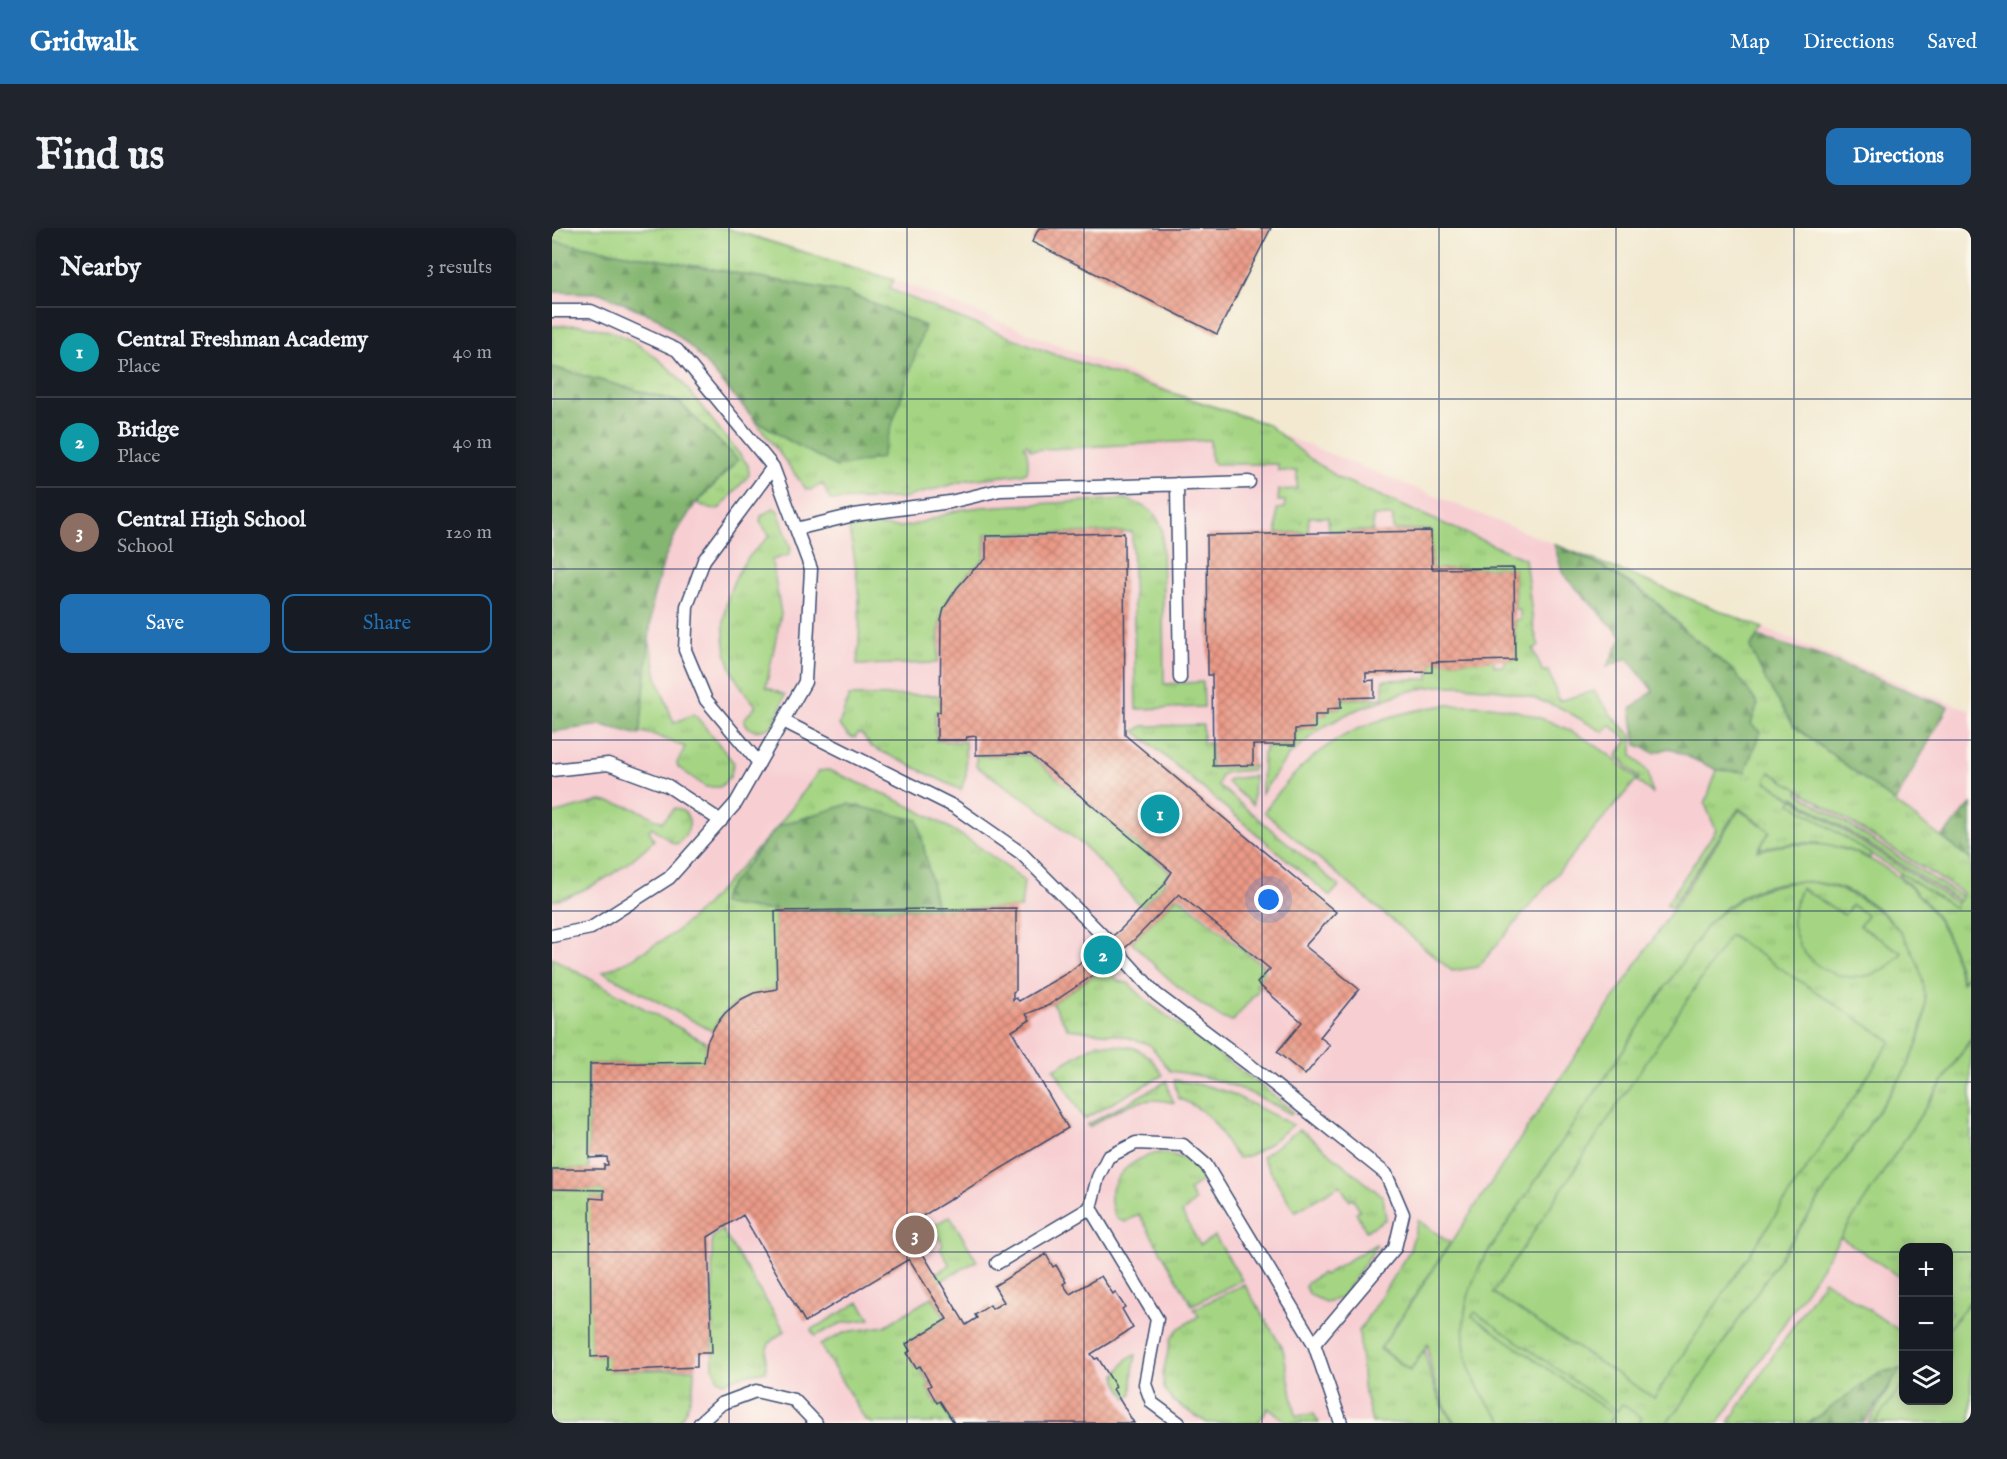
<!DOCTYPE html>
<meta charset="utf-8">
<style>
body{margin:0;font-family:"IM FELL English",serif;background:#20242c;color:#f1f3f6}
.controls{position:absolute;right:18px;bottom:18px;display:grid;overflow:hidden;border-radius:12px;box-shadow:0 3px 15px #0003}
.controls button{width:54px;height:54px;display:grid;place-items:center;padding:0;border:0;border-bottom:2px solid #363941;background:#171b24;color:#f1f3f6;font:30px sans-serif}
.you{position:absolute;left:717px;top:672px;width:21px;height:21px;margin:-15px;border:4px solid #fff;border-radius:50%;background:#1a73e8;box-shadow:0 0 0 9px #1a73e833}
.badge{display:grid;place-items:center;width:39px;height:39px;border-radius:50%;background:#1f6fb2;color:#fff;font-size:20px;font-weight:700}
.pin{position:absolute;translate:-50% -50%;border:3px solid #fff;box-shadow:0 2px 6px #0006}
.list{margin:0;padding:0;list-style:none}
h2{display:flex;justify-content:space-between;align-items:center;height:78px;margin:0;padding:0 24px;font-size:26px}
h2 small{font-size:20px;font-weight:400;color:#9ea1a6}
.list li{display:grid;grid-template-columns:39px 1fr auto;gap:18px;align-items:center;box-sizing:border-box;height:90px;padding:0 24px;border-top:2px solid #363941}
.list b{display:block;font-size:22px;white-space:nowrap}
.list p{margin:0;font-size:20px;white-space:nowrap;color:#9ea1a6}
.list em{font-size:20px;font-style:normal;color:#9ea1a6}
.actions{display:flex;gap:12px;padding:18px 24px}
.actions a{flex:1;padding:14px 0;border:2px solid #1f6fb2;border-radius:12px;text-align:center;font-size:21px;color:#1f6fb2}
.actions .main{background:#1f6fb2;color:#fff}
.icon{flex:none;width:33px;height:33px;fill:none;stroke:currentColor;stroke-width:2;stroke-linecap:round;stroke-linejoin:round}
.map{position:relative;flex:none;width:1419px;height:1195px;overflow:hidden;border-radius:12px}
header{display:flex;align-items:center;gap:36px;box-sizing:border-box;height:84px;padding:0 30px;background:#1f6fb2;color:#fff}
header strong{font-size:28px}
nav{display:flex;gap:33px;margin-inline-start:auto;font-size:21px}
.intro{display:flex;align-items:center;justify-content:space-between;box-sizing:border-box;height:144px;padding:0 36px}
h1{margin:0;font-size:42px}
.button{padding:15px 27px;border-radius:12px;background:#1f6fb2;color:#fff;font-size:21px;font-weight:700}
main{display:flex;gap:36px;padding:0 36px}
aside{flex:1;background:#171b24;border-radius:12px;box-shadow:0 3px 15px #0003}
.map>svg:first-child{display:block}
</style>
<header>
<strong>Gridwalk</strong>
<nav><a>Map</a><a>Directions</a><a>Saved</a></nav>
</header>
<div class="intro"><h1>Find us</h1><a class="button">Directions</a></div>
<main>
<aside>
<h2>Nearby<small>3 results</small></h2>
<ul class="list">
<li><span class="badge" style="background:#0f9aa8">1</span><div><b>Central Freshman Academy</b><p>Place</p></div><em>40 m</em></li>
<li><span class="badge" style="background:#0f9aa8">2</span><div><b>Bridge</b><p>Place</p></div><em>40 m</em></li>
<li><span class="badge" style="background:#8d6e63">3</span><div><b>Central High School</b><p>School</p></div><em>120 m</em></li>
</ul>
<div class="actions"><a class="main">Save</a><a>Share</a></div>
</aside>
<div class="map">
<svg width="1419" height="1195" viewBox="0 0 1419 1195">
<defs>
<pattern id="grass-tufts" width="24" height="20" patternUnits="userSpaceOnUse" patternTransform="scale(1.5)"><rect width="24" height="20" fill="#a5d583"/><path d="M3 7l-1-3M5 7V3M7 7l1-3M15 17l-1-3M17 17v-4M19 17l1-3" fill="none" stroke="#8db774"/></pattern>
<pattern id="forest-firs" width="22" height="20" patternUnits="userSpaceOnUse" patternTransform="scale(1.5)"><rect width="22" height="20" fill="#84b671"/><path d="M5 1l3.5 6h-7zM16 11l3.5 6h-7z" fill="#6b9460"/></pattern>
<pattern id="building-cross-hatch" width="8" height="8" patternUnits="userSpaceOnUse" patternTransform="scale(1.5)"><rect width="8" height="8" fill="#eb9a86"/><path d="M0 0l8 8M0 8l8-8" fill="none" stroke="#be7e71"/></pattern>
</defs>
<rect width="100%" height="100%" fill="#fbf7ec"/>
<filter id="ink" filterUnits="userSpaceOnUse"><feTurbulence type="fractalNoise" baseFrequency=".0167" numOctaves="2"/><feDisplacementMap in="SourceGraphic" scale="12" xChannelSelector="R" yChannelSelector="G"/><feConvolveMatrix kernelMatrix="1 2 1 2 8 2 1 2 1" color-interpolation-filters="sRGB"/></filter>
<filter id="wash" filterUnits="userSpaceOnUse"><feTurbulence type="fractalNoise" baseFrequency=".008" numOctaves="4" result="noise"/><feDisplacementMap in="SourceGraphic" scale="24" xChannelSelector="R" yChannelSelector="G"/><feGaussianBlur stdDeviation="1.35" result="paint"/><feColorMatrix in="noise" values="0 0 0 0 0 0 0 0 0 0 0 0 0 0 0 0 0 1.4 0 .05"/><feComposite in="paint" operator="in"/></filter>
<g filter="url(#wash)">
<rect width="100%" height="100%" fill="#f2e9d0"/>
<!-- built -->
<path fill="#f7cfd3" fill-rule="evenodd" d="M0,0H174L357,57L1419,483V1195H0ZM1352,1020H1396V1172H1352Z"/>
<!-- grass -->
<path fill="url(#grass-tufts)" stroke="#608270" stroke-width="1.5" d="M0,0H174L342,52L337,61L395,85L507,128L715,196L756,229L787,250L973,331L982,402L987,418L981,421L991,444L996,442L1007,473L1042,463L1059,487L1080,508V527L1096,544L1100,565L1085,553L1087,550L1065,528L1076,512L1058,497L1051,504L1009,480L975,468L941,461L911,458H887L872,460L850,465L799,484L768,501L736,528L710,565L711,524H713V519L743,517V501L763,500V487H775V481L789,480V471L831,470V452L877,451V444H880V434L942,432V438H952L953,432H963V392L968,391V382L963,381L962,340L880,341L879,302H841V288H821V303H777L776,289H757L756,304L725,305V281L733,280V273H726L727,262L745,261V243H726V236H663L659,232L658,212L479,222L475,216L472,217C476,224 477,236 475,244L469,246L416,252L351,270L278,272L271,256L258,262L254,261L202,191L285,239L298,65L0,13Z
M30,97C41,100 53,101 63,105C87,115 108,131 126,149L196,237L197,247L168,280C159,283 153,279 145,275L186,232L127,174L0,139V98Z
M573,271C592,278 603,280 610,301L612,456L651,454L652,479L584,481L580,304L433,306L432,331C410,349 389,372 387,402C386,412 388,425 385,435L305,437C311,390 307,347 297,301L320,298L349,299L361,297L407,282L430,279Z
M222,280L226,283L239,321L237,327L220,332L229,386L214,459L233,467L223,496C212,504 196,507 192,491L204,478C196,468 187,458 182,447C165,411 170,368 192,335C199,325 209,316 218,308L208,294L209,288Z
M1002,316L1211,400L1198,419L1242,498L1419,632V741L1410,753C1397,701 1386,684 1347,647L1349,645L1402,679L1411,665L1247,562L1239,575L1319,626L1318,630C1276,612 1252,611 1207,621L1218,603L1187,580L1119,680L1114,677L1164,602L1153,576L1165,542L1193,543L1199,496C1169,454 1142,405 1102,372C1073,348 1036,332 1002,316Z
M97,412L106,453L122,495L141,486L144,488L182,535L178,549L168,559H154L126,539L125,535L133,519L103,507L88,504Z
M385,467L388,469V483L383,484L384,513L413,514L414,547L409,562L318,518L311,507L306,505L303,510L297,508L287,497L297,468Z
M651,497V515H659V540L703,538L700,542L675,544L669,547L666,557L787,658L778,668L583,503L591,498Z
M477,527L618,644L611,653L613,655L589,679L532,618L484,578L424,538V528Z
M276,542C326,562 375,584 420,614C438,626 455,640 472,653L469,680L385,681L366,592L172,665L170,676L223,683L225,761C198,763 172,778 160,803L51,744L79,731L121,706L151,680L226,598L267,543Z
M702,548L701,577L675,554L678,551Z
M48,573C71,575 89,582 110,594L123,580C145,586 138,605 125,616L121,615L100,599L97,602L102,612C72,641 41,662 0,673V586Z
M1250,653C1312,658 1374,706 1373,773C1372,798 1365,821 1353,843L1129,1178L1114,1195H953C905,1147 900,1093 930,1033L1155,697C1187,667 1207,658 1250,653Z
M626,668L712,739L713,743L704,757L708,760L681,793C673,793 667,788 660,783C629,764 605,741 580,714Z
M0,730L155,815L152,834L36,836L37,941H0Z
M559,736L566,745L562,749L566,753L576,755L597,775L714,861L741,884L739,886C695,862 669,849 618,843L600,819L594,815L567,807L516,801L500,775Z
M1419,811V1195H1316L1348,1141L1328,1144L1257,1195H1176L1272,1052L1351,1105L1352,1172H1396V1088L1399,1085L1396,1081V1020H1352L1351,1051L1288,1009Z
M546,815L583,820L598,829L611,847L532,891L502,841Z
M622,852L655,858L678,865L741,897C726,908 705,929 686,930C678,922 673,911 667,902C658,886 643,877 626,870Z
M615,853L617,864L622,875C587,865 566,882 537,899L535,897Z
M746,902L753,905L831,969L834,991L814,1003L804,984L808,982L801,970L797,972L788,957L743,984L710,929Z
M606,925C625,926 640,933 653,947L652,951L637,963L643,973L630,985L648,1017L663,1008L690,1052L640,1077L587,986L573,994L565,991C546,959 575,931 606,925Z
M0,961L52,962V971L39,970V1129L56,1128L57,1143L142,1141C142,1162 138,1178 126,1195H0Z
M398,988L425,1033L387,1054L382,1046L398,1037L388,1020L391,1017L381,998Z
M866,992L898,1015L828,1121L858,1143L873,1122C878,1149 885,1173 902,1195H820L811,1158L807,1103L858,1022Z
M170,1002L233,1103C212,1116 214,1119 214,1143L195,1146L171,1154L166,1151L161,1140L160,1010Z
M824,1016L825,1017L790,1070L773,1074L758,1067L753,1059L756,1054L770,1045L772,1047Z
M692,1056L731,1121L744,1188L762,1186L767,1195H737L716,1180L706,1195H655L621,1173L612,1160L611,1145L619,1111L626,1101L647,1088L642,1081Z
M380,1069L394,1091L354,1115L357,1122L355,1124L364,1140L367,1139L378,1157L375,1160L384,1176L388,1174L401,1195H321L314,1193L268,1117L294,1104L333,1098Z
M307,1074L318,1091L290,1095L263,1108L259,1102Z
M584,1127L581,1142L580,1166L575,1170L565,1153L564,1147L576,1130Z"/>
<!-- forest -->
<path fill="url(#forest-firs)" stroke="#507268" stroke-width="1.5" d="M0,13L297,65L373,98L329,230L285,239L234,211L202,191L143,123L106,90L48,65L0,64Z
M0,139L127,174L186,232L143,276L124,305L112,332L101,370L88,507L49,497L0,504Z
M1002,316L1051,339L1102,372L1133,403L1183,444L1206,476L1199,496L1208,504L1193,544L1165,542L1117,520L1102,525L1084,516L1079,481L1101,463L1075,430L1055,439L1070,409L1011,346Z
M1206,409L1272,429L1396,479L1343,574L1242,498L1216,457L1198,419Z
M297,576L366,592L385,681L223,683L170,676L172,665L226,598Z
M1419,576V632L1390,609Z
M1349,1141L1312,1195H1257L1328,1144Z"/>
<!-- pitch -->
<path fill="#a5d583" stroke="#608270" stroke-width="1.5" d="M895,477C911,477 930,476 946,479C1001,489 1045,512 1085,551L926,739L900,743L712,584C761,513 812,489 895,477Z
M1218,544L1247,562L1246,565L1410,669L1407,673L1242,569V571L1405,675L1403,680L1239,575L1241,571L1213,553Z
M1187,582L1218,603L1205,623C1220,619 1234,616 1250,616C1308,614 1365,652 1392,703C1401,719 1404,737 1410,755L1419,742V810L1167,1195H1114L1129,1178L1353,843C1365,821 1375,795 1373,769C1366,685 1281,632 1203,662C1184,670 1169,683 1155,697L930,1033C900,1093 905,1147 953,1195H904C886,1172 878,1145 876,1116L858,1142L829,1120Z
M1249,660L1292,687L1300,677L1315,687L1308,698L1350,725C1342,733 1335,741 1324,745C1285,760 1238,731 1241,686C1242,677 1246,669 1249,660Z
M1178,707L1339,813L1102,1170L941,1065Z
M1419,1072V1195H1322L1351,1157L1352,1172H1396L1397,1100Z
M923,1084L1065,1183L1070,1176L1090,1190L1087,1195H1057L1062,1187L920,1088Z"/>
<g id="blocks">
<!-- building -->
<path fill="url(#building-cross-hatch)" d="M487,0H719L665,106L480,14Z
M879,303L880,341L962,340L963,432L880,434V444L814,445V453L822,452V469L789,470V480L775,481V487H763V500L743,501V517H701V537L661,538L660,447H656L655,307Z
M572,305L573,507L784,684L753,718L807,761L768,809L778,817L753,847L725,824L750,794L705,755L718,741L627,666L583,711L546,744L497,777L474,786L478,792L460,803L516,900L354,998L414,1097L425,1090L423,1087L438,1077L440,1081L452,1074L442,1058L494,1026L501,1039L504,1037L514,1054L511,1056L518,1066L549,1048L561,1066L563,1064L573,1079L570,1081L581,1100L539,1126L543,1131L546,1130L564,1159L561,1161L582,1195H402L388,1173L385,1175L376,1159L379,1157L368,1138L364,1140L355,1125L358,1123L354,1116L395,1091L357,1031L253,1094L191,987L156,1009L160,1125H145V1139L56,1143V1128L39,1129L38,970L52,971V962L0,961V941H52V937H56L55,929L37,930L38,836L152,834L155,814L163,798L173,785L190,771L202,765L225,761L223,683L464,680V762L461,764V772L464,770L467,773L517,744L569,701L614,655L613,654L620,644L478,526L424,527V508L415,509L414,512H385V484H388L389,393L392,380L405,360L419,344L434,331V308Z"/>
</g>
</g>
<g filter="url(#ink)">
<use href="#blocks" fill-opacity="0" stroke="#3b4b6f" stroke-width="1.5"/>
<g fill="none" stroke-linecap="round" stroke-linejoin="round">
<defs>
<path id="lane" d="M0,83H39L125,122L221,239L259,341L253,454L184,575L117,650L39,700L0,708
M625,256L628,450
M244,301L302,287L398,274L448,262L697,254
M231,493L403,579L469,625L555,712L604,766L699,838L834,946L851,986L843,1020L762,1116
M207,535L154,472L133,422L135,378L152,332L221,239
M0,542L56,536L116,558L169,593
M445,1035L538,980
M148,1195L169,1176L204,1163L242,1172L264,1195
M627,1195L600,1175L593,1156L605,1091L538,980L546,949L556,929L584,915L631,917L654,937L762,1116L789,1195"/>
</defs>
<!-- lane casing -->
<use href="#lane" stroke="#3b4b6f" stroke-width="15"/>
<!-- lane -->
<use href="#lane" stroke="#fff" stroke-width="12"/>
</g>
</g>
<!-- grid -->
<path fill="none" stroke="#1b2f5e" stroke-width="1.5" stroke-opacity="0.55" d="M177,0V1195M355,0V1195M532,0V1195M710,0V1195M887,0V1195M1064,0V1195M1242,0V1195M0,171H1419M0,341H1419M0,512H1419M0,683H1419M0,854H1419M0,1024H1352M1396,1024H1419"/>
</svg>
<div class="controls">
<button>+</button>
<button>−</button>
<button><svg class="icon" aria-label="layers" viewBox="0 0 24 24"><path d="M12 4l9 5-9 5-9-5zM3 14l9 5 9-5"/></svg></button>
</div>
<div class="you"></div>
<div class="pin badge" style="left:608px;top:586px;background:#0f9aa8">1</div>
<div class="pin badge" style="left:551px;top:727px;background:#0f9aa8">2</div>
<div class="pin badge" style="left:363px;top:1007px;background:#8d6e63">3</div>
</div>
</main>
